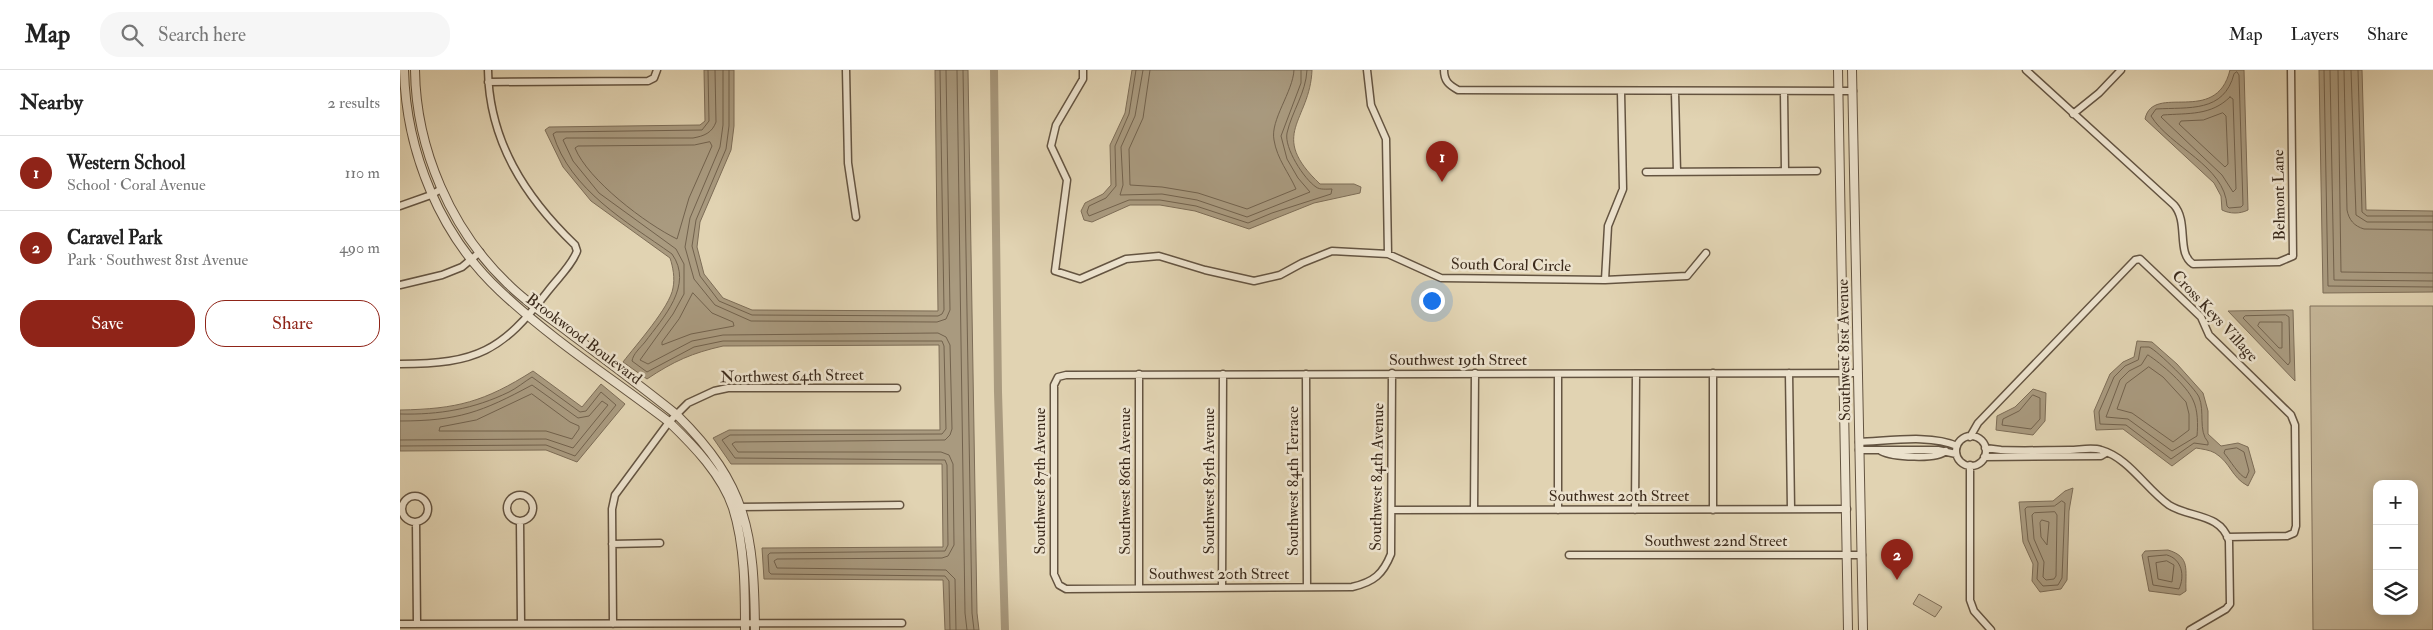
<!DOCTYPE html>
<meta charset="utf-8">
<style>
body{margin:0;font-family:"IM FELL Double Pica",serif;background:#f6f6f6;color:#222}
.controls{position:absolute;right:15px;bottom:15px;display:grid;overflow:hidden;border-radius:10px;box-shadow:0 2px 12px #0003}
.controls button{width:45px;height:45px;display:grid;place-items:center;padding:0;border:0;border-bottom:1px solid #e0e0e0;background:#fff;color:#222;font:25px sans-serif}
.you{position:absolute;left:1031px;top:230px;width:18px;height:18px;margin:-12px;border:4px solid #fff;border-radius:50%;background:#1a73e8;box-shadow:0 0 0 8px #1a73e833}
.badge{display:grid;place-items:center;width:32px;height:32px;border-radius:50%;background:#8f2418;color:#fff;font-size:16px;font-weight:700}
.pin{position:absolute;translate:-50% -41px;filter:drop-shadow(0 1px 2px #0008)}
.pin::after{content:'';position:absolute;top:26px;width:18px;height:15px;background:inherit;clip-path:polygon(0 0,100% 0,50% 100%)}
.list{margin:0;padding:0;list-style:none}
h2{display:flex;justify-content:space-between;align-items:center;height:65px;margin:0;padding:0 20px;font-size:21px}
h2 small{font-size:16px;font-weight:400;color:#767676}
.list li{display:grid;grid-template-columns:32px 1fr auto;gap:15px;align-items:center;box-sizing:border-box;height:75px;padding:0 20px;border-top:1px solid #e0e0e0}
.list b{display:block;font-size:19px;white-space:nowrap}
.list p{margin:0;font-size:16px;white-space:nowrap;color:#767676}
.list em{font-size:16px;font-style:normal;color:#767676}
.actions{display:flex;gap:10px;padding:15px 20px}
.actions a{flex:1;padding:11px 0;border:1px solid #8f2418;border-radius:20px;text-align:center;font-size:18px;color:#8f2418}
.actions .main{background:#8f2418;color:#fff}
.icon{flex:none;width:28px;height:28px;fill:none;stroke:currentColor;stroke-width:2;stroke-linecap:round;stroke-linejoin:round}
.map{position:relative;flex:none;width:2033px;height:560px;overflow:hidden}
header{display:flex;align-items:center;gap:30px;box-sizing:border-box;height:70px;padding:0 25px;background:#fff;border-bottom:1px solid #e0e0e0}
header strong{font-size:24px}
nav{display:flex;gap:28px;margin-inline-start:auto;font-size:18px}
.search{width:350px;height:45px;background:#f6f6f6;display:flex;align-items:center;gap:12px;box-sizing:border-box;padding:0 18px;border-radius:20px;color:#767676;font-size:19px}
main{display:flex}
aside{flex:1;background:#fff}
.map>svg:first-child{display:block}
</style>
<header>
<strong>Map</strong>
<div class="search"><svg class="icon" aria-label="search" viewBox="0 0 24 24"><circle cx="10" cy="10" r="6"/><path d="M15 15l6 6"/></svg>Search here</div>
<nav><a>Map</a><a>Layers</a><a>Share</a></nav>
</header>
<main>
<aside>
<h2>Nearby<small>2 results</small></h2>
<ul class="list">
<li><span class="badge">1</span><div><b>Western School</b><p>School · Coral Avenue</p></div><em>110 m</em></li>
<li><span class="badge">2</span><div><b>Caravel Park</b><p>Park · Southwest 81st Avenue</p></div><em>490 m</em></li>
</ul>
<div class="actions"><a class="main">Save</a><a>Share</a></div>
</aside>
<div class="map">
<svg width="2033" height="560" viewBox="0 0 2033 560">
<rect width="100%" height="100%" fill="#e1d3b2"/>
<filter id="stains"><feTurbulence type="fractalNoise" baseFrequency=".004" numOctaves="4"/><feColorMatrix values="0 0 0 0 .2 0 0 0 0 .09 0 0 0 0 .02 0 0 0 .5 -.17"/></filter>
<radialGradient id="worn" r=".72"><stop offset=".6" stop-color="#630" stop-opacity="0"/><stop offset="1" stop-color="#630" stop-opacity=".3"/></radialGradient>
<!-- green -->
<path fill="#c5b698" stroke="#80705a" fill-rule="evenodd" d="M1910,236H2033V560H1913ZM1977,414H2014V541H1977Z
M1519,524L1542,537L1535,547L1513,534Z"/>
<!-- water -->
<path fill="#a99a7f" stroke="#7d6d57" d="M304,0H334V56L331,80L300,152L297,177L304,204L323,228L352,240L538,241L535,0H568L577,543L579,560H545L543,510L364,509L362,478L543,477L542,394H331L313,368L329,360H540L539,275L323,276C292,283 274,291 247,309L223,292C236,275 270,237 273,218C275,208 273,197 270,188L191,131L163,97L145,60L149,57L300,55L305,51Z
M732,0H912C910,52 867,64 920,114H954L961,117L960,123L914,133L849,159L795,141L760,135H730L692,152L684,150L681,141L685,133L703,124L711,115L710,75L725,43Z
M1830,0H1844L1848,140C1840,144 1830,144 1822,140L1821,126L1814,113L1745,49C1753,12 1816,57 1830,0Z
M1919,0H1962L1966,140L2033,141V222L1923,223Z
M1893,240L1895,311L1828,241Z
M1737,271L1752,272L1777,294L1803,323L1808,341V364L1821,376L1838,373L1848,377L1855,402L1848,416C1831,407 1831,393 1815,383C1810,380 1802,379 1796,378L1772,396L1723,359L1696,360L1694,341L1710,304L1723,292L1734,287Z
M133,301L182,337L201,314L225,334L177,392L146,380L0,381V340C57,339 84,332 133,301Z
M1633,319L1646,323L1645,351L1633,365L1596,360L1597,346L1615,337Z
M1673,418L1669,441L1667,510L1661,519L1640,522L1632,511L1633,494L1623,472L1619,432L1653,431L1665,421Z
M1768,480C1791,487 1785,500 1786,521L1780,525L1749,521L1742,485L1745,481Z"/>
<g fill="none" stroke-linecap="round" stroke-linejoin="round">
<!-- shore -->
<path stroke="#72624d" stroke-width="1" d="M308,0L309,51L302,60L156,62L153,64C170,120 227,152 272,184C294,215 263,248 245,272C240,278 233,284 232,291L247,302L294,277L323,271H542L544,276L546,359L542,364L330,365L322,370L335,388L545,390L547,395L548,475L545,481L370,483L368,485L369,502L371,504L545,506L549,511L550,560
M315,0L316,52C312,63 304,66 293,68H166L163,70L173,91L199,123L276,179L284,194V224L273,244L240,290L248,294L292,271L323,265L538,263L546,267L550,275L552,359L550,365L545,370L335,372L332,374L338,382H541L549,385L553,394L554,475L548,486L542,488L377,489L374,491L377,498L546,500L555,509L556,560
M323,0V55L320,77L290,148L285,177L294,209L315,235L351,251L537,252L546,249L550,240L546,0
M329,0V56L326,79L296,150L292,176L300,206L319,231L352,245L538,246L542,244L544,240L540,0
M557,0L565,543L567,560
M563,0L572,543L574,560
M736,0L729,44L715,76L716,116L706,128L689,136L687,142L689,146L729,130H760L796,136L848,153L872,143L931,124L932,119C927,119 920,120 916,117C904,109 884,78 887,63C892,41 906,23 907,0
M743,0L735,46L721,77L723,115L720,125L762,124L797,130L847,147L910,122L898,108L887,89L881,66L901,13V0
M750,0L743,48L729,79L730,115L762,117L798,123L847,139L896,119C889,103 877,89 874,70C870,50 893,22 894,0
M1924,0L1928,216L2033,217
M1930,0L1934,210L2033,211
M1938,0L1941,202L2033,203
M1944,0L1947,140C1949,150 1954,156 1964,159L2033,160
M1951,0L1956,145L1967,152H2033
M1958,0L1962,142L1967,146H2033
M1837,2L1839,5L1843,135L1841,137L1829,138L1827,136C1825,96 1770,77 1751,46L1756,39C1789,37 1824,43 1834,4Z
M1830,27L1833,29L1836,119L1833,122L1822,105L1761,47L1763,45C1788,43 1811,46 1830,27Z
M1823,43L1826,46L1828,94L1825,97L1779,54L1781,51L1803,50Z
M310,72L312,76L289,128L277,169C246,154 188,110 175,78L178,76L294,75Z
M293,223L312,243L333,252L334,256L291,264L262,275V272L279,249Z
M1886,245L1889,247L1890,292L1888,295L1843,248L1845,246Z
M1860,252H1882V278H1879L1858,256Z
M1741,277C1742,277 1747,277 1749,277C1757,280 1795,318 1799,327C1805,341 1798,361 1808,372V375L1794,373L1771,389L1726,355L1700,354L1699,342L1714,307L1725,296L1738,290Z
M1748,285C1761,293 1787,316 1793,330C1798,340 1798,355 1797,366L1772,381L1728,349L1706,347L1720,310L1729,301L1741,295Z
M1749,297L1763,307L1786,332L1789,344V360L1773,372L1732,343L1717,339L1726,314Z
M132,324L170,352L179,356V359L172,369L146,361H39L40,357L76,350Z
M1633,325L1640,328V349L1631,359L1602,355L1603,349L1619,341Z
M0,344C39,345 74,339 109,322C117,318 124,312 132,307L180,342L186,341L201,322L216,335L175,386L146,375L0,376
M0,351C58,351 82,342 132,315L178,348L189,346L202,331L208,335L173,378L146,369L0,370
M1837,378L1844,382L1849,401L1846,408C1839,406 1830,390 1824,383L1825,380Z
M1662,431L1665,433L1662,508L1658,515L1643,516L1637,509L1638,493L1628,470L1625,439L1627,437L1654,436Z
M1655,442L1657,445L1656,506L1654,509L1646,510L1643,507L1644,492L1634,469L1632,445L1634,443Z
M1642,450L1649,452L1647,475L1641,467L1640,453Z
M1767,485C1782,489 1785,506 1779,519L1753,515L1748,487Z
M1767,491L1774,495L1772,512L1758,509L1756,493Z"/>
<!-- canal -->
<path stroke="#a99a7f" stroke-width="8" d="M594,0L598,322L605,560"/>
<defs>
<path id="minor" d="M446,0L448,93L456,147
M683,0V9L656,55L651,76L667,110L655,201L680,209L726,189L759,186L805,200L854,211L880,205L902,193L932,181L988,184L1041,208L1205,210L1287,206L1306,183
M967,0L971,35L986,69L988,184
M1044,0C1044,11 1049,15 1058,20L1453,21
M1626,0L1774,135C1789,152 1776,183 1793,194L1879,192L1893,186L1891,0
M88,12L248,11L254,8L257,0
M1275,22L1277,102
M1384,22L1385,101
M1673,44L1699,23L1721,0
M1246,102L1417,101
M0,136L31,125L41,119
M1205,210L1208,156L1223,119L1221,22
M0,215L42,205L62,197L80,182
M0,294C77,294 102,281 148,221C158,208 172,195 177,181L175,175C125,127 89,71 88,0
M992,303L991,484C983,504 974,512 952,517L666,519L659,515L654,504V315L658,307L666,305L1458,303
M1313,303V440
M1389,303L1391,439
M739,304V518
M906,304L907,517
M1556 381a15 15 0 1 1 30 0a15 15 0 1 1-30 0Z
M1570,367L1578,353L1735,190L1740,189L1801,247L1809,265L1891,345L1895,355L1896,456L1894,463L1887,466L1827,467
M1459,372C1488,371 1531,364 1557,376
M1585,378L1601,380C1624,381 1647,380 1670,380C1679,380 1692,377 1701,380C1729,388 1746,419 1769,435C1789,448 1821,443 1829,471L1830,534L1826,539L1790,560
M1459,380H1538L1556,384
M1481,381C1492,387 1537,390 1546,381
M1584,387L1701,386L1706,383
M1570,395V530L1574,541L1591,560
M107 438a13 13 0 1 1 26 0a13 13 0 1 1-26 0Z
M2 439a13 13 0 1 1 26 0a13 13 0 1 1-26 0Z
M337,437L500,435
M992,440L1447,439
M1074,440L1075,303
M1158,440V304
M1235,440L1236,304
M16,452L17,554
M120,452L121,553
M212,474L260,473
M1169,485H1462
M822,518L823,304
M0,554L502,553
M213,554L212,439L215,425L269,352L288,333L314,321L328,318H497"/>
<path id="tertiary" d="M4,0C6,82 40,165 100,221C152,270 213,309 269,352C294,376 322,405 333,438C345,476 345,520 345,560
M15,0C16,79 51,160 108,214C127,233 150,248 171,264C206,290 242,317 277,345C348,415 354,464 355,560
M1438,0L1448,560
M1452,0L1463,560"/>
</defs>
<!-- minor casing -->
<use href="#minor" stroke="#645441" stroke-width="9"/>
<!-- tertiary casing -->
<use href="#tertiary" stroke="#645441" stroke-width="10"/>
<!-- minor -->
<use href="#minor" stroke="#ece2cd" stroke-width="6"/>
<!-- tertiary -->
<use href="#tertiary" stroke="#ece2cd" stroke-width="8"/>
</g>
<g text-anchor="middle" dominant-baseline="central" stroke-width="5" stroke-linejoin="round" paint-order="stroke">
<!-- street labels -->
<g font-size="16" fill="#3b2a1b" stroke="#ece2cd">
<text transform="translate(1879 125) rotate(-91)">Belmont Lane</text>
<text transform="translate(1111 195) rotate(1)">South Coral Circle</text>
<text transform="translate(1815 246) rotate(47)">Cross Keys Village</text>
<text transform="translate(184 269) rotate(37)">Brookwood Boulevard</text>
<text transform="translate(1444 280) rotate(-91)">Southwest 81st Avenue</text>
<text x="1058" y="290">Southwest 19th Street</text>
<text transform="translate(392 306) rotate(-1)">Northwest 64th Street</text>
<text transform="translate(977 407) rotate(-89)">Southwest 84th Avenue</text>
<text transform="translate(640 411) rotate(-90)">Southwest 87th Avenue</text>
<text transform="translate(725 411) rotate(-90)">Southwest 86th Avenue</text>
<text transform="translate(809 411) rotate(-90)">Southwest 85th Avenue</text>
<text transform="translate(893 411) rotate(-90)">Southwest 84th Terrace</text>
<text x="1219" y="426">Southwest 20th Street</text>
<text x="1316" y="471">Southwest 22nd Street</text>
<text x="819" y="504">Southwest 20th Street</text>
</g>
</g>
<rect width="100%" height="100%" filter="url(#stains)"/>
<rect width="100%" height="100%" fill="url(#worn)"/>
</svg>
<div class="controls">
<button>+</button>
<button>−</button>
<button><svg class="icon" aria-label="layers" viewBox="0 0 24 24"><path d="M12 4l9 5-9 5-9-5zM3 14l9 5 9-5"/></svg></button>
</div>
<div class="you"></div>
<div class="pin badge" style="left:1042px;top:112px">1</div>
<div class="pin badge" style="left:1497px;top:510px">2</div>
</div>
</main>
